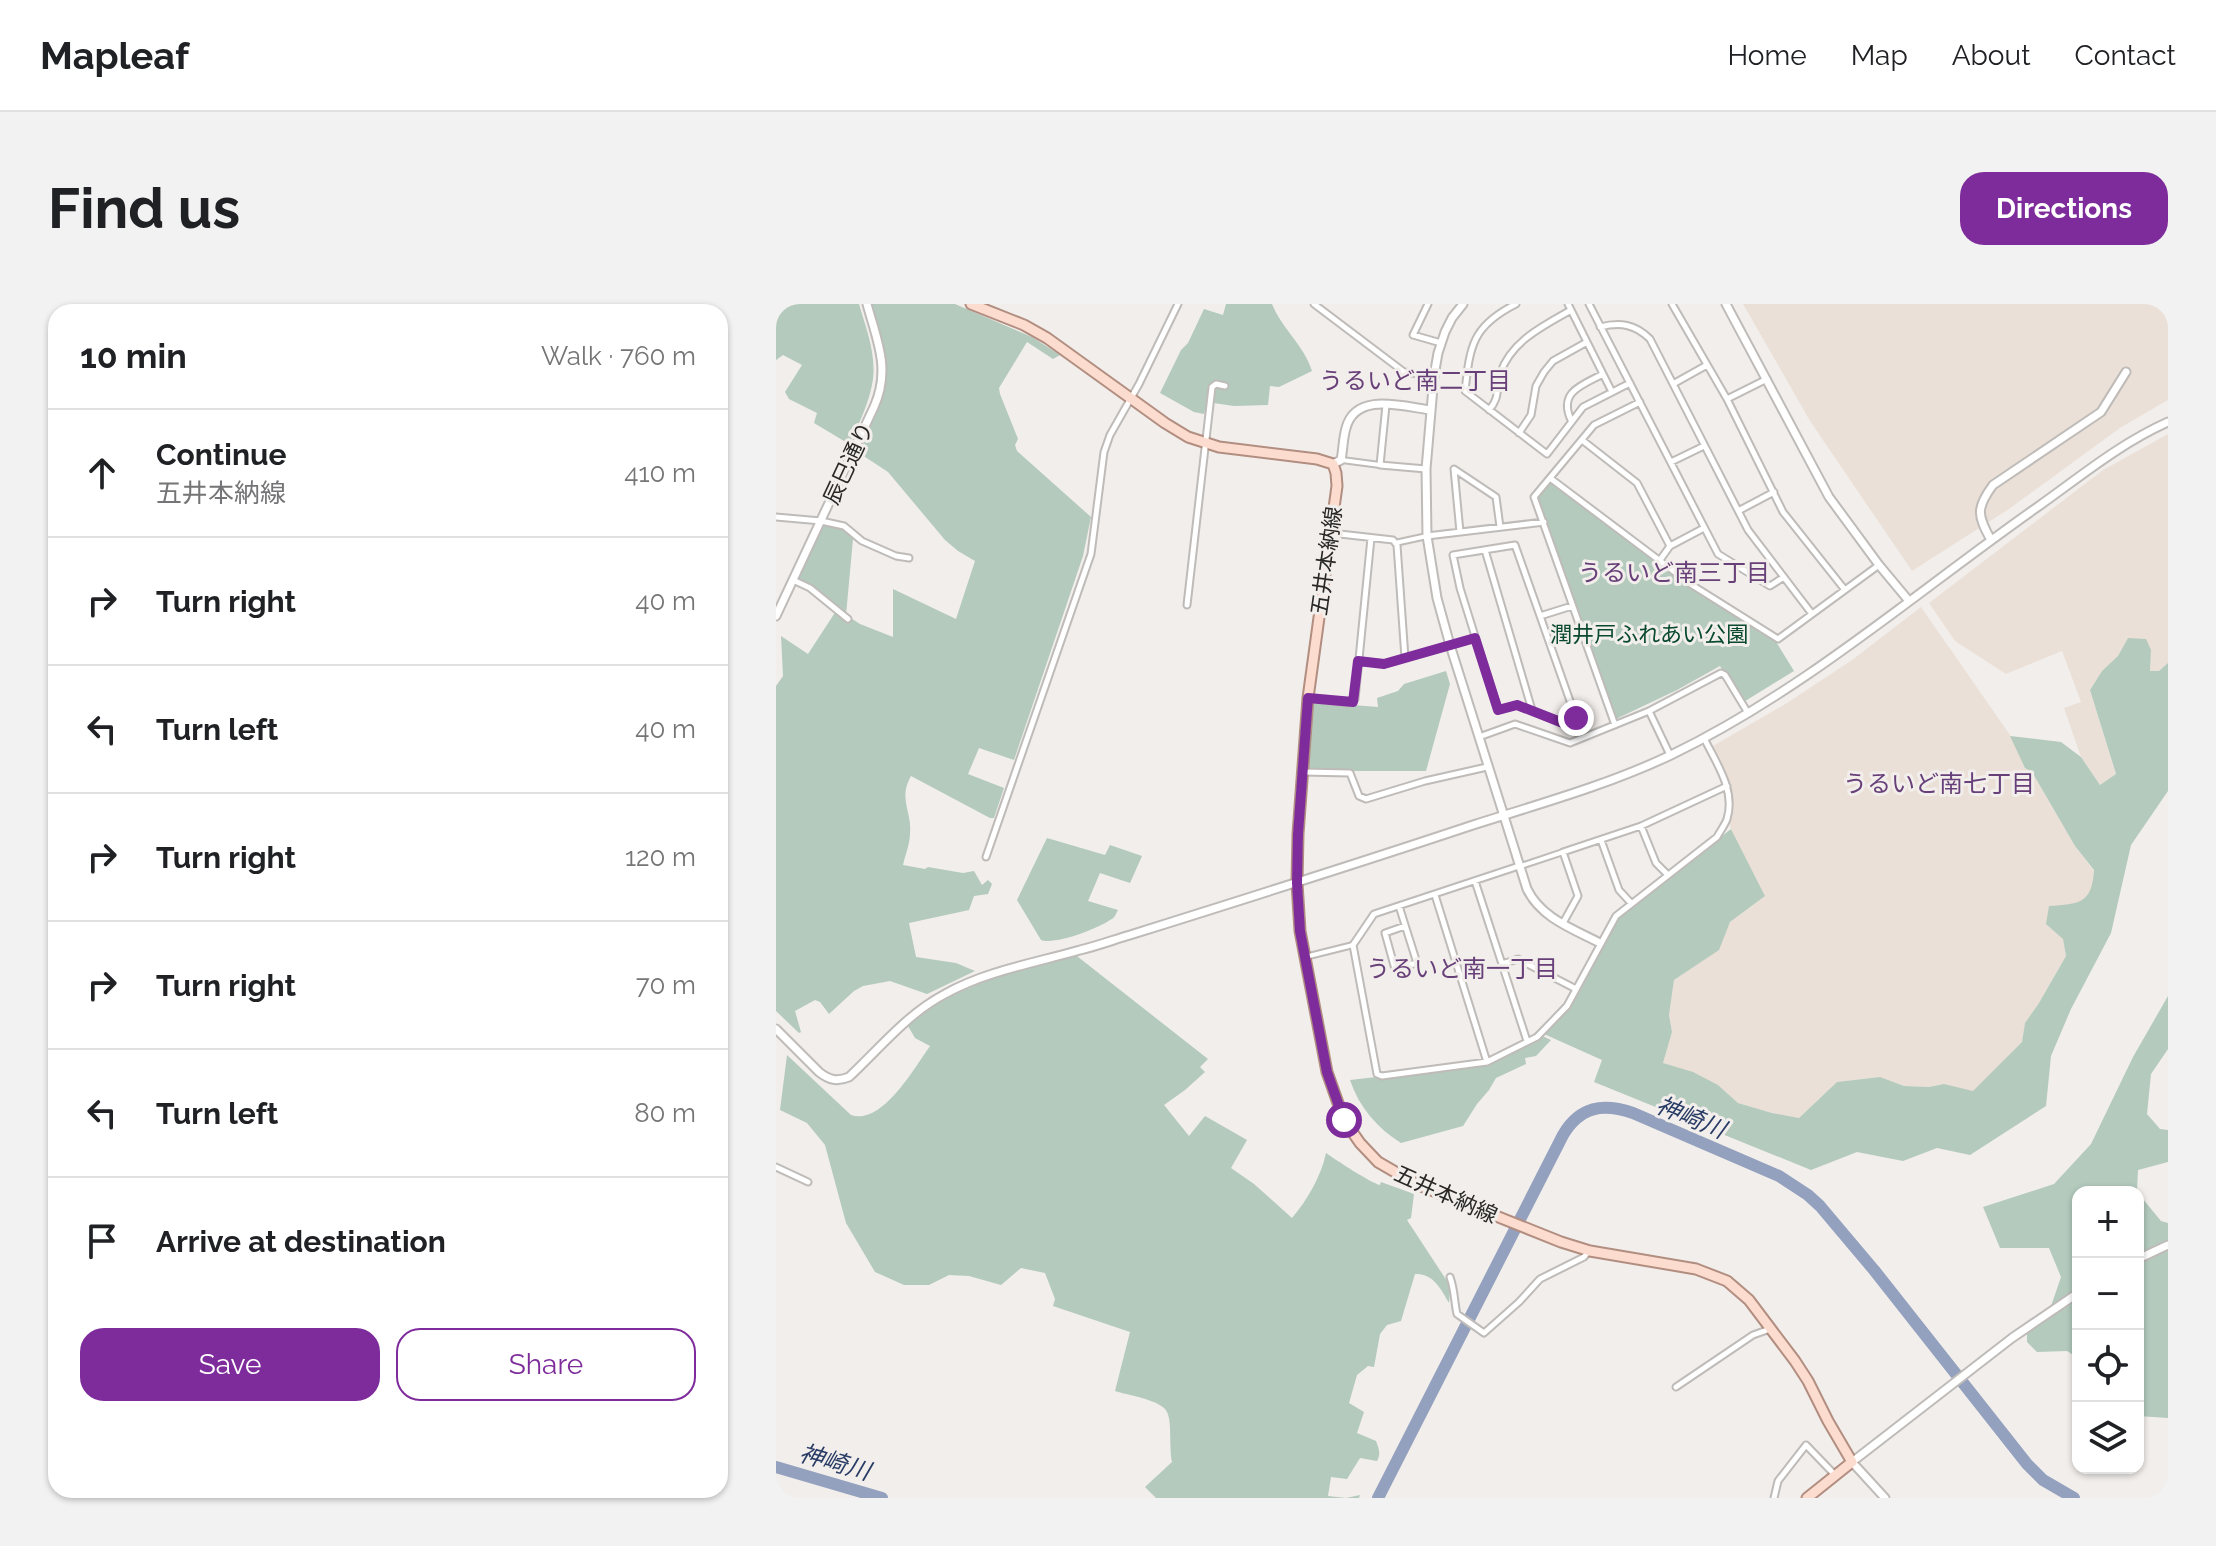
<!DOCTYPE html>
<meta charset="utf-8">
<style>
body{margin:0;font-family:Raleway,"Noto Sans JP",sans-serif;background:#f2f2f2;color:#202124}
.controls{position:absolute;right:24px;bottom:24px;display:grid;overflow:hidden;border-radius:16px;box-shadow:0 2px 6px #0004}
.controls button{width:72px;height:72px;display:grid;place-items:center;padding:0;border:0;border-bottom:2px solid #e0e0e0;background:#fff;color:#202124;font:40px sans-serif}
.stop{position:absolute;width:24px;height:24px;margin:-18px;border:6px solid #7e2c9b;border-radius:50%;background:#fff}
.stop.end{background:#7e2c9b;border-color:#fff;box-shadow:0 2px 8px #0008}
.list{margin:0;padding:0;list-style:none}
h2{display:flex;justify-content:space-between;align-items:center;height:104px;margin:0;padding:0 32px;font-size:34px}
h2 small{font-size:26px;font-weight:400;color:#757577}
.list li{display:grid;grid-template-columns:52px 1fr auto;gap:24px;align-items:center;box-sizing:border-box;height:128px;padding:0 32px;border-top:2px solid #e0e0e0}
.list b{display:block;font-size:30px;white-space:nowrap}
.list p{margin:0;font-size:26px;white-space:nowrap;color:#757577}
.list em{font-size:26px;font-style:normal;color:#757577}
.actions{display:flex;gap:16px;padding:24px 32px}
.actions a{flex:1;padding:18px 0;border:2px solid #7e2c9b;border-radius:24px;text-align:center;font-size:28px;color:#7e2c9b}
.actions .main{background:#7e2c9b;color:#fff}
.icon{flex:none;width:44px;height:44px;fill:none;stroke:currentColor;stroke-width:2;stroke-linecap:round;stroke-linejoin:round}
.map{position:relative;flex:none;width:1392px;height:1194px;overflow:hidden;border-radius:24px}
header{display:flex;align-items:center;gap:48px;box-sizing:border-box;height:112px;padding:0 40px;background:#fff;border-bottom:2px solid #e0e0e0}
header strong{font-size:38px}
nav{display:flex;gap:44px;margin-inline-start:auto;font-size:28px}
.intro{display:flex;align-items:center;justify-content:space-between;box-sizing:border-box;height:192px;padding:0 48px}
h1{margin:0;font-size:56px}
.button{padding:20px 36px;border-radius:24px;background:#7e2c9b;color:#fff;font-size:28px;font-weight:700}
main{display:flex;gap:48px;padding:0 48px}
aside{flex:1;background:#fff;border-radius:24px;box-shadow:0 2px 6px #0004}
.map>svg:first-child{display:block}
</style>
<header>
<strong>Mapleaf</strong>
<nav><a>Home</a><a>Map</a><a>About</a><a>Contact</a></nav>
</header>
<div class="intro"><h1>Find us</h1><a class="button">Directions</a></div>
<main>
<aside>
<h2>10 min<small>Walk · 760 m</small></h2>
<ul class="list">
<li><svg class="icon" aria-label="ahead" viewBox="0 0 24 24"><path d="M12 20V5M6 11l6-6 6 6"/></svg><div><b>Continue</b><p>五井本納線</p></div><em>410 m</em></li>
<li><svg class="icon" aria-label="right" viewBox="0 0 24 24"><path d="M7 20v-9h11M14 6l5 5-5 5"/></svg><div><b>Turn right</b></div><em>40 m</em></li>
<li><svg class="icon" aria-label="left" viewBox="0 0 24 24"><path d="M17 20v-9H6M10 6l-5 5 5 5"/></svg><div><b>Turn left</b></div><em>40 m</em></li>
<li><svg class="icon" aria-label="right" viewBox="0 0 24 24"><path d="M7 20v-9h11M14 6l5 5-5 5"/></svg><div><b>Turn right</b></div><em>120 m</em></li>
<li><svg class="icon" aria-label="right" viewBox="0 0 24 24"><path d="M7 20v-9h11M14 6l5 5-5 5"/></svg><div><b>Turn right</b></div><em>70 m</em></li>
<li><svg class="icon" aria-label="left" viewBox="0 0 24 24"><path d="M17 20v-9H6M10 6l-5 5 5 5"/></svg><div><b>Turn left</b></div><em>80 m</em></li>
<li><svg class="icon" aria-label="arrive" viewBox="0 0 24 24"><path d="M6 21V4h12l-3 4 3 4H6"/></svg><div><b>Arrive at destination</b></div></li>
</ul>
<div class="actions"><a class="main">Save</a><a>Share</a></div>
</aside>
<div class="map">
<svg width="1392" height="1194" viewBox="0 0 1392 1194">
<rect width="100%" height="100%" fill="#f2eeeb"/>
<!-- built -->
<path fill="#eae0d7" d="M967,0H1392V96L1344,124L1233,205L1136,267L1034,117Z
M1392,130V359L1383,367H1374L1375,346L1352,334L1342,353L1326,367L1314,386L1340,471L1324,481L1305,453L1288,404L1305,398L1286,347L1230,370L1179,337L1153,299L1327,166Z
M1145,303L1234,431L1299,542L1318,567L1317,581L1312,591L1300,601L1287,635L1290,652L1263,699L1249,719L1246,738L1197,788L1168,780L1153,783L1128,782L1104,773L1061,778L1023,814L996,809L962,799L942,781L887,759L896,728L893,711L898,676L942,646L954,618L989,592L955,525L937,442L1011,399L1076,356Z"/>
<!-- green -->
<path fill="#b3cabd" d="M0,0H83C90,24 100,49 97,75C94,97 83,120 73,140L38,119L41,109L13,95L9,88L26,61L7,51L0,56Z
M93,0H179L256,33L284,51L277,55L251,38L223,84L224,90L242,135L239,141L241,147L315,213L307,252L238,456L203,444L192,470L228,484L218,514H214L135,472C122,495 136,507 134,529C134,540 129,551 127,561L149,565L152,563L187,569L198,567L206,581L212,576L216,580L212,590L198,592L193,606L133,619L140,653L180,659L199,667L151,690L114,677L87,682L78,687L53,710L44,698L39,696L19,707L25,728L23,729L0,707V382L7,372L5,332L32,350L62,304L27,277L21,274L48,217L67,224L77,235L70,311L84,320L117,333V285L180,315L199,257L182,247L169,236L112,168L80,147C93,121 112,93 109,63C107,42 98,20 93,0Z
M450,0H496C506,25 528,41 536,67L503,83L494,82L492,101L458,102L431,98L428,110L418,108L384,89L405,46L412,39L428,5L447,11Z
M767,177H771L914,283L999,336L1018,367L966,399L944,362L901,386L840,415L837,413L757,193Z
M1352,334L1370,335L1375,346L1374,367H1383L1392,359V487L1355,541L1335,629L1295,705L1275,752L1270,802L1194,851L1161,844L1127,857L1081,848L1035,866L818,778L826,756L768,730L792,705L803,689L843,612L955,525L989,592L954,618L943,646L898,676L893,711L896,728L887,759L917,768L942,781L962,799L996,809L1023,814L1061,778L1104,773L1128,782L1153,783L1168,780L1197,787L1246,738L1249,719L1263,699L1290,652L1287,635L1270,620L1273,602C1303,600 1316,600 1318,566L1299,542L1256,468L1249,464L1234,432L1285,438L1305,453L1324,481L1340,470L1314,386L1326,367L1342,352Z
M670,367L674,380L650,467H530L535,400L538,398L602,403L601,394L622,387L628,380Z
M271,534L329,551L334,541L366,552L354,579L324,569L312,597L342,606C339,611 340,613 334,616C321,625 279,641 265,636L241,596Z
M297,649L432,755L424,763L429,768L409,786L388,801L413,832L429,812L471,836L455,864L478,880L516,914C531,896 545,873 550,849C560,856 595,879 604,881L605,878L638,890L635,914L631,916L671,977L674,988L673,999C665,985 657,969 639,970L625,1017L611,1021L604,1030L598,1063L592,1062L581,1071L573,1099L588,1108L581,1129L600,1137C603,1145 605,1150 601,1157L584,1154L571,1175L555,1173L552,1192L570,1194L584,1191L583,1194H380L369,1183L396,1158C393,1144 396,1117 391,1108C386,1096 351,1091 339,1087L354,1028L277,1002L279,995L269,969L245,964L225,981L193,972L173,971L153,981H128L99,968L70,919L49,841L31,819L4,806L11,751L75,811C106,822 139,763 154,742L139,734L132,722C178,680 240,669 297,649Z
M1392,692V745L1375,770L1371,810L1384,825L1392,826V858L1362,866L1361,888H1302V1054L1291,1047L1261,1048L1251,1038V1026L1273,1008L1285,973L1273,944H1224L1207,903L1278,880L1315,840L1357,753Z
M762,730L775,736L760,752L749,754L750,760L720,774L713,786L701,800L687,822L625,839C601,824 583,803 574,776L679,764L715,757Z
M1362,889L1385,917L1392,919V1114L1362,1112Z"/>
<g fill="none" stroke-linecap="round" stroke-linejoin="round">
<!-- river -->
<path stroke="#93a1be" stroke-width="12" d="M0,1163L106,1194
M602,1194L787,831C804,802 827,799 857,809L1003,872L1032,891L1044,902L1098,966L1251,1160L1267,1176L1298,1194"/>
<defs>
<path id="pedestrian" d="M566,156L604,161
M619,239L651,232
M745,562L787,548
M529,653L577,641"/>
<path id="minor" d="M538,0L628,68L658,72
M652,0L637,31L665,39
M740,0C696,22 694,42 689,87L771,150L807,103L854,79
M792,0L836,88
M813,0L942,250L994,282L1008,273
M896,0L951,95L1007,208L1069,286
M824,23C844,18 859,20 874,35L972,226L1036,310
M897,80L931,61
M951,95L991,75
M610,101L604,161L650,165
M713,106C724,94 720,85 724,70C735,37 767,22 795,6
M795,116C782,88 806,81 827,70
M743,129L755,111L760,82L768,68L777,57L811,38
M806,136L861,179L894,242
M895,158L928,142
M774,174L916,281L1002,335L1103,261
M964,206L998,188
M0,213L45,217L68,222L86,237L120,252L133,254
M684,228L678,165L720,193L724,223
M555,229L617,236L621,241L629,354
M651,232L768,218
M739,241L800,414L787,419L741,401L722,406L684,284L677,251Z
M709,246L756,406
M884,256L894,242L928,224
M17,276L34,284L72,315
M411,301L436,83L440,80L449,82
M764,312L796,302
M582,357L608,360L699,334
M532,394L573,399L579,395L595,234
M873,407L894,451
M839,421L758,193L818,121L864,98
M703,433L739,420L794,439L873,407L945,369L949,371L972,409
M526,468L574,469L583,492L590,495L649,477L711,463
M865,522L880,559L891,570
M825,536L843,586L855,599
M210,553L315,250L328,148L334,131L363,80L402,0
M743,562L598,610L577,641L601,770L606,772L711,758L761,733L791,702L840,612L941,533C944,527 949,521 951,515C960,486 940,459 928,434
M699,577L751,737
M659,591L711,758
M623,602L641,659L619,665L609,629L629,622
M787,619L802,592L787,548L865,522L951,482
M726,660L742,655L800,685
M0,863L32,878
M674,973C679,987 678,997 681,1010L708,1029L743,998L764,975L808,953L813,947
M900,1083L977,1031L994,1025
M998,1194L1002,1177L1030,1141L1059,1171"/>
<path id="tertiary" d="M687,0L676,14L669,28L662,49L658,72L650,165L651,232L661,294L674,341L751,585C765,614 797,625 824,639
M950,0L1053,193L1103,261L1133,297
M557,160L565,156C567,146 567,134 570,124C580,87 628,103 655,106
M1215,236C1201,211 1200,204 1217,181L1325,108L1350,68
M0,312L98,103C115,65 101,37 91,0
M0,725L43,768C53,776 61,778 73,773C104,744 131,710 169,690C210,667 259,659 304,646C321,642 337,636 354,631C469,595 583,559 697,521C763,500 832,481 895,451C1029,386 1139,289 1260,204C1304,173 1343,140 1392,118
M1362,955L1392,941
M1109,1194L1076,1158L1236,1034L1302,989"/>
<path id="primary" d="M195,0L248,21L271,34L389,119L412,133L443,143L541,155L557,160L560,169L561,182L532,394L522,530L521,579L524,627L551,768L568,816L584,839L602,858L640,880L785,938L814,947L920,965L951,977L973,996L1019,1057L1032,1077L1052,1117L1076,1158L1031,1194"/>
</defs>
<!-- pedestrian casing -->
<use href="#pedestrian" stroke="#bebbb8" stroke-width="8"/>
<!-- minor casing -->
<use href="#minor" stroke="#bebbb8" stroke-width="9"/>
<!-- tertiary casing -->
<use href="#tertiary" stroke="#bebbb8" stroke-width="11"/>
<!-- primary casing -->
<use href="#primary" stroke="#b28e81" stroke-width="13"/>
<!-- pedestrian -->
<use href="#pedestrian" stroke="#fff" stroke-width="4"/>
<!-- minor -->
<use href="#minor" stroke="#fff" stroke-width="5"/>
<!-- tertiary -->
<use href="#tertiary" stroke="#fff" stroke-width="7"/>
<!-- primary -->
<use href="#primary" stroke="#fddcd0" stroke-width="9"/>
</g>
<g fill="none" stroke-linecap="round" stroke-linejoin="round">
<!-- route -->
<path stroke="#7e2c9b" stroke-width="10" d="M568,816L551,768L524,627L521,579L522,530L532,394L577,398L582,357L608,360L699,334L722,406L741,401L787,419L800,414"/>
</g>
<g text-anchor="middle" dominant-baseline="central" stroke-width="6" stroke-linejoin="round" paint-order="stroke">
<!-- street labels -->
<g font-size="22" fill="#292827" stroke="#f2eeeb">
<text transform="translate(72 159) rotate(-65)">辰巳通り</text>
<text transform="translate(550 257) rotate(-82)">五井本納線</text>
<text transform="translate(670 890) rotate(24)">五井本納線</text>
</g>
<!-- park labels -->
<g font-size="22" fill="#094930" stroke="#f2eeeb">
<text x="873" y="330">潤井戸ふれあい公園</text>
</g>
<!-- neighbourhood labels -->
<g font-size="24" fill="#684079" stroke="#f2eeeb">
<text x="639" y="76">うるいど南二丁目</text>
<text x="898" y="268">うるいど南三丁目</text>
<text x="1163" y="479">うるいど南七丁目</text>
<text x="686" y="664">うるいど南一丁目</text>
</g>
<!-- water labels -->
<g font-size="24" font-style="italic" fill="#283c65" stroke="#f2eeeb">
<text transform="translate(915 813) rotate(22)">神崎川</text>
<text transform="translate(59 1158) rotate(16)">神崎川</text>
</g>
</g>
</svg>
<div class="controls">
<button>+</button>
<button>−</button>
<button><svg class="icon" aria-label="locate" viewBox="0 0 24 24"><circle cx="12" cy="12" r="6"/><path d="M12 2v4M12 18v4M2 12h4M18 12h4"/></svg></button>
<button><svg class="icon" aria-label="layers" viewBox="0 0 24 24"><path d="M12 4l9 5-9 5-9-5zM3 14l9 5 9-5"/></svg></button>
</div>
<div class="stop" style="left:568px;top:816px"></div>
<div class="stop end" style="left:800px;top:414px"></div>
</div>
</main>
